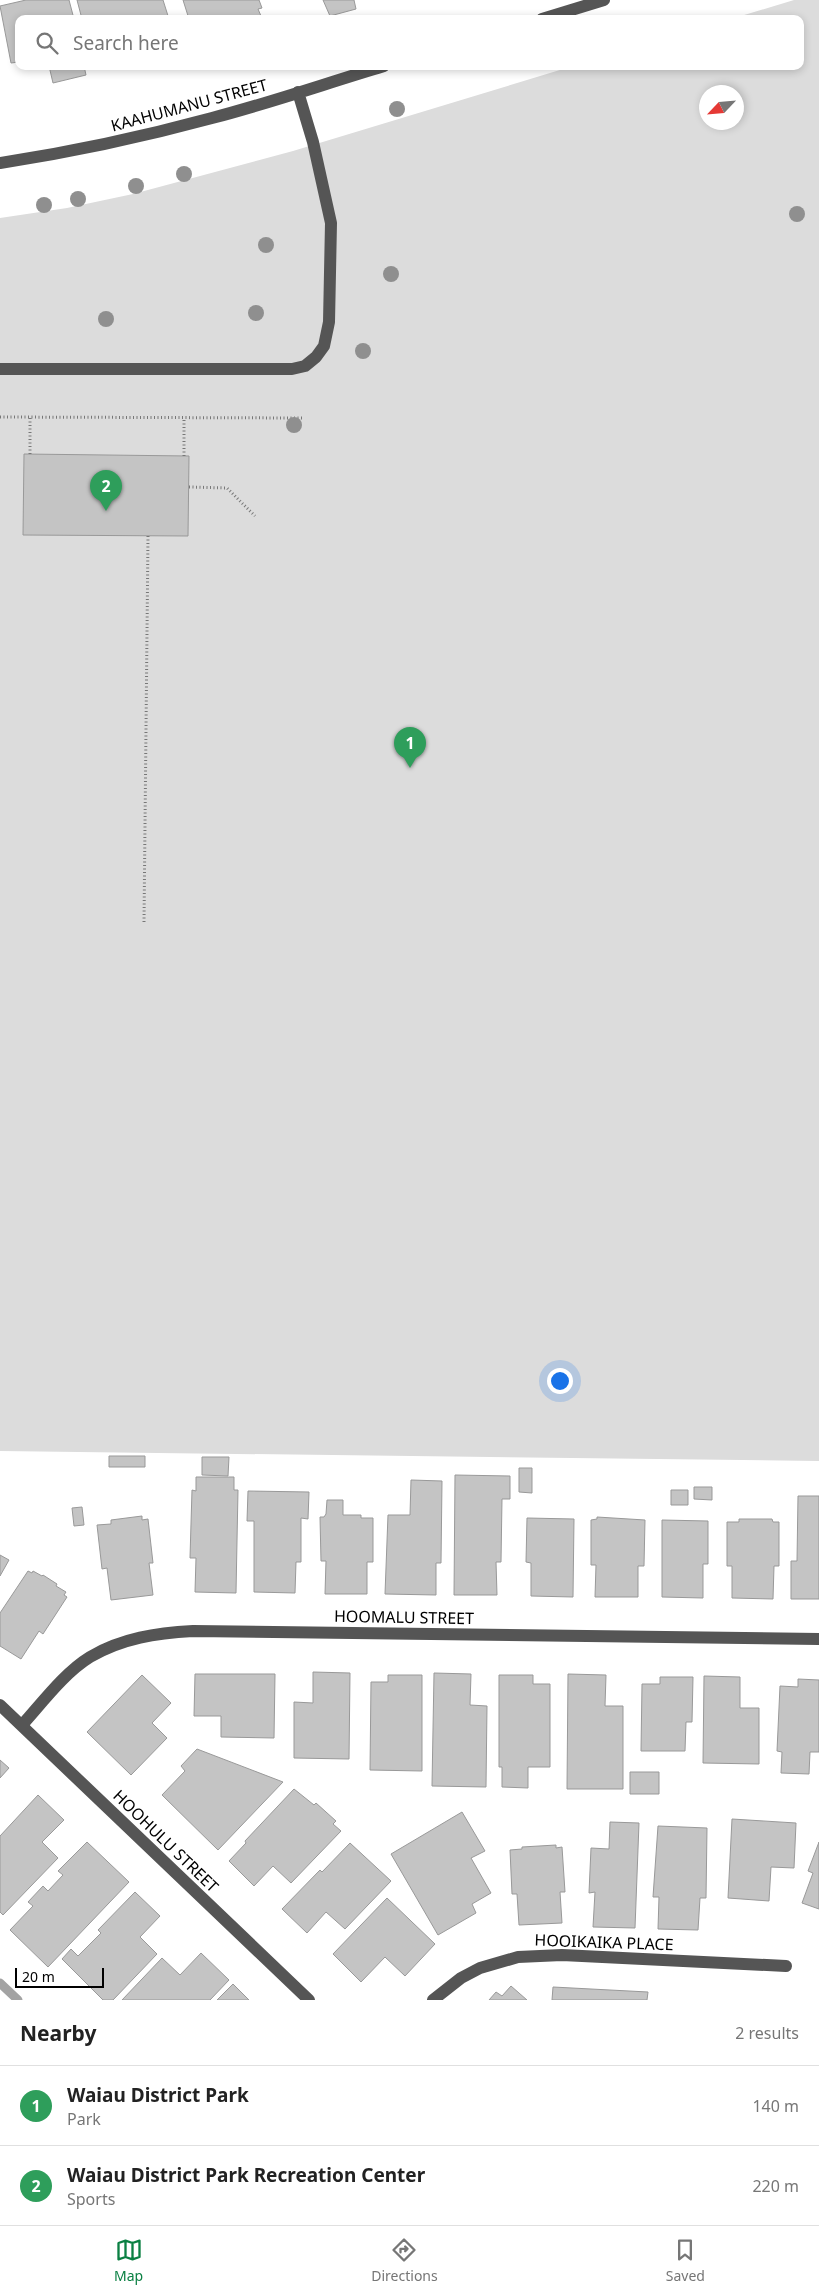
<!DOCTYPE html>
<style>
body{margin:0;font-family:"Noto Sans",sans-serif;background:#f6f6f6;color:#222}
.compass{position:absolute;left:699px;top:85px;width:45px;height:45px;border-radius:50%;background:#fff;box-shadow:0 2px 8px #0003;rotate:244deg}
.scale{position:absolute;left:15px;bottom:12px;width:89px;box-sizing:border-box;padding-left:5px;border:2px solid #000;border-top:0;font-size:14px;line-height:18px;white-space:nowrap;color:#000;-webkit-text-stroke:4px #fff;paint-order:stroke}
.you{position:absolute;left:559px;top:1380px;width:18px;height:18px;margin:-12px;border:4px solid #fff;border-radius:50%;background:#1a73e8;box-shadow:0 0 0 8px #1a73e833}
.badge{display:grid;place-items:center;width:32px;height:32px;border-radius:50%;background:#0b8043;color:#fff;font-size:16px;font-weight:700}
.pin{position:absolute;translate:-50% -41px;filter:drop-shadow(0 1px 2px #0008)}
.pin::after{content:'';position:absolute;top:26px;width:18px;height:15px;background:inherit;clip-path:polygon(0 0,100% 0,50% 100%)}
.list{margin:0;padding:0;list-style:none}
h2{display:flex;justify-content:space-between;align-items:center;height:65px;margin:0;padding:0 20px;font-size:21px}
h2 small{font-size:16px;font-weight:400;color:#767676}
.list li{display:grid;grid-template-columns:32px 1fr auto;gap:15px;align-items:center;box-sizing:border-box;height:80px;padding:0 20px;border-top:1px solid #e0e0e0}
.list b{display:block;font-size:19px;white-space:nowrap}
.list p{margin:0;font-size:16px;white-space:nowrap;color:#767676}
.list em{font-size:16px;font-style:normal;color:#767676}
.icon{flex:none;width:28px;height:28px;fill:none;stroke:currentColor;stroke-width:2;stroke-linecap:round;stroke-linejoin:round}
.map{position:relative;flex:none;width:819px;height:2000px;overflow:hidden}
.search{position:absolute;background:#fff;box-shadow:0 2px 8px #0003;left:15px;right:15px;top:15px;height:55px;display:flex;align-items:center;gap:12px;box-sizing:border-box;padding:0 18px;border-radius:10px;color:#767676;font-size:19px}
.sheet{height:225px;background:#fff}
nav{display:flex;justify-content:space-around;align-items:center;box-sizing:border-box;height:70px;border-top:1px solid #e0e0e0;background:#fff;font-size:14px;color:#767676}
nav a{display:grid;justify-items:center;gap:2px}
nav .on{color:#0b8043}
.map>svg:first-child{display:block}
</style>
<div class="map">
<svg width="819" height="2000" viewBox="0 0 819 2000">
<rect width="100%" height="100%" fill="#fff"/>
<!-- green -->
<path fill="#dcdcdc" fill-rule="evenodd" d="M794,0H819V1461L0,1451V218L67,208L133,194L293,151L573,66H800V19H731ZM706,92H736V122H706Z"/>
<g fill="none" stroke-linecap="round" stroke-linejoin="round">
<!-- stream -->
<path stroke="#a3a3a3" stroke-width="9" d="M0,1983L18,2000"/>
</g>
<!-- building -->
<path fill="#c4c4c4" stroke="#999" d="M26,0H69L74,19H19V62L11,63L0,6Z
M77,0H163L169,19H82Z
M183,0H259L262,8L258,9L261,16L252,19H189Z
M323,0H354L356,9L330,16Z
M49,66H84L86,75L53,83Z
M24,454L189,456L188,536L23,535Z
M109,1456H145V1467H109Z
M202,1457H229L228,1476L202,1475Z
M519,1468H532V1493L519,1492Z
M455,1475L510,1476V1499H502L501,1562H496L497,1595H454Z
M196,1477H234V1490H238L236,1593L195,1592L196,1558H190L192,1490L196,1491Z
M411,1480L442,1481L441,1563H436V1595L385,1594L388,1515H410Z
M694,1487H712V1500L694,1499Z
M671,1490H688V1505H671Z
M248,1491L309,1492L308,1519L301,1518V1562H296L295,1593L254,1592V1521H247Z
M798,1496H819V1599H791V1561H797Z
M327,1500H343V1515H361V1518H373V1562H367V1594H325L326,1561H321L320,1517H324L326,1514Z
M82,1507L84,1525L74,1526L72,1508Z
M142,1516V1520L148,1519L153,1563H149L153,1595L111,1600L107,1568L102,1569L97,1525L111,1524V1520Z
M597,1517L645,1520L644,1566H638V1597H595L596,1565H591V1520L597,1519Z
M527,1518L574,1519L573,1597L531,1596V1563L526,1562Z
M739,1519H772L773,1522H779V1566H774L773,1599L732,1598V1566H727V1522H739Z
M662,1520L708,1521V1564H703V1598L662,1597Z
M0,1555L9,1560L0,1576Z
M28,1571L32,1573L33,1571L42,1576L43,1575L57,1584L56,1586L66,1592L64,1595L67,1597L43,1634L39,1631L21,1659L0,1646V1613Z
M313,1672L350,1673L349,1759L294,1758V1702L313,1703Z
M434,1673L471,1674L470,1705L487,1706L486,1787L432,1786Z
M195,1674H275L274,1738L221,1737V1716H194Z
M568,1674L606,1675L605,1706H623V1789H567Z
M142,1675L171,1703L152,1723L167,1738L131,1775L87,1732Z
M388,1675H422V1771L370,1770L371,1682H388Z
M499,1675H533V1684H550V1767H528V1788L502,1787V1767H499Z
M704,1676L740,1677V1708H759V1764L703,1763Z
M660,1677H693L692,1722H686L685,1751H641L642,1684H660Z
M798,1679L819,1680V1752H810L809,1774L781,1773L782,1752L777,1751L780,1686L798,1687Z
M197,1749L283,1782L218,1850L162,1795L185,1771L181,1766Z
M0,1760L9,1768L0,1778Z
M630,1772H659V1794H630Z
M294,1789L314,1805L316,1803L336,1821L333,1824L341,1831L291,1883L273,1866L254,1886L229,1861L246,1843L245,1841Z
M38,1795L64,1820L42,1842L58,1858L3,1915L0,1912V1836Z
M462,1812L485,1851L471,1858L491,1893L472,1904L476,1913L438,1935L391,1854Z
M732,1819L796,1823L794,1868L771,1867L769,1901L728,1898Z
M610,1822L639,1823L635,1928L593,1927L595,1892L589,1893L591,1848L609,1849Z
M658,1826L707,1828L706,1898H700L698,1930L658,1929L659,1897H653Z
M87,1842L129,1882L48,1967L10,1930L33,1906L28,1902L43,1886L48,1891L63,1875L58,1871Z
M819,1842V1909L802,1903L813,1873L808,1871Z
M350,1843L391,1881L345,1929L326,1912L307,1933L282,1909L320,1870L322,1872Z
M556,1845V1848L562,1847L565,1892H560L562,1923L519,1925L517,1894H512L510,1850L522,1849V1847Z
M135,1892L160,1916L140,1937L157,1954L113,2000H103L62,1959L71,1949L78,1956L101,1933L98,1930Z
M387,1898L435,1944L405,1976L385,1957L361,1982L333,1954Z
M201,1953L229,1980L210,2000H122L162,1958L180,1975Z
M233,1984L249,2000H217Z
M511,1986L527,2000H489L496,1992L502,1996Z
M553,1987L648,1992L647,2000H552Z"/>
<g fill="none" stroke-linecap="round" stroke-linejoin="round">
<!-- path -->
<path stroke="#777" stroke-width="3" stroke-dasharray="1 2.5" stroke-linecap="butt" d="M0,417L304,418
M30,454V417
M184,456V418
M189,487L227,488L255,516
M144,922L148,536"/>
<!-- minor -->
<path stroke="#555" stroke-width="12" d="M542,19L604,0
M0,163C72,152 142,137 212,118C270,103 327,83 384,66
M0,369H292L305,366L316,357L324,346L329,322L331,223L313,142L298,92
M0,1705L309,2000
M22,1725C42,1703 64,1673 90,1657C122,1638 157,1633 193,1631L819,1639
M433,2000L461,1978L480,1968L518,1957L562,1955L786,1966"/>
</g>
<!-- trees -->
<g fill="#8f8f8f">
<circle cx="397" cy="109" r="8"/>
<circle cx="184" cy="174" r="8"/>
<circle cx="136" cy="186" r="8"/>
<circle cx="78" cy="199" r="8"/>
<circle cx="44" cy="205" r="8"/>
<circle cx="797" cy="214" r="8"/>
<circle cx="266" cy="245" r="8"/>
<circle cx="391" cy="274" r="8"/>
<circle cx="256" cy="313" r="8"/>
<circle cx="106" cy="319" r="8"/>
<circle cx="363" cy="351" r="8"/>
<circle cx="294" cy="425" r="8"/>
</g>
<g text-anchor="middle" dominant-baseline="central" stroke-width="4" stroke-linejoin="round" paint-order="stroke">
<!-- street labels -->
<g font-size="16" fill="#000" stroke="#fff">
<text transform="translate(189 105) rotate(-15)">KAAHUMANU STREET</text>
<text transform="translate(404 1617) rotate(1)">HOOMALU STREET</text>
<text transform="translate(166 1841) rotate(44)">HOOHULU STREET</text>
<text transform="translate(604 1942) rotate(2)">HOOIKAIKA PLACE</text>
</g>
</g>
</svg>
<svg class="compass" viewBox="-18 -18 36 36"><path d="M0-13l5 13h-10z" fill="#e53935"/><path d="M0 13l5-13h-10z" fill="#767676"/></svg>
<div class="scale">20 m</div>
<div class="you"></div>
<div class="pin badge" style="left:410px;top:768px;background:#2e9e5b">1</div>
<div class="pin badge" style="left:106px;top:511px;background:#2e9e5b">2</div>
<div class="search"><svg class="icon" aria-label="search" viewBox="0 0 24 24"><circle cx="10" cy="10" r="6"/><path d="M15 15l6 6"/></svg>Search here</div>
</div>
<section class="sheet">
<h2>Nearby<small>2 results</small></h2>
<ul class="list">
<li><span class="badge" style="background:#2e9e5b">1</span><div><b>Waiau District Park</b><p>Park</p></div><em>140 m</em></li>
<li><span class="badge" style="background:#2e9e5b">2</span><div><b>Waiau District Park Recreation Center</b><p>Sports</p></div><em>220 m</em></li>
</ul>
</section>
<nav>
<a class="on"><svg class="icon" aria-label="map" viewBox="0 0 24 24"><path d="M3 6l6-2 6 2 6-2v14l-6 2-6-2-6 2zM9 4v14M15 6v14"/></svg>Map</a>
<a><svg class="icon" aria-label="directions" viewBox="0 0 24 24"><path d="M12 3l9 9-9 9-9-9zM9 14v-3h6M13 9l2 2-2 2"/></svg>Directions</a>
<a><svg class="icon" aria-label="saved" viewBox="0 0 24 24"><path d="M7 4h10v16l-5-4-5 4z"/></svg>Saved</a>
</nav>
